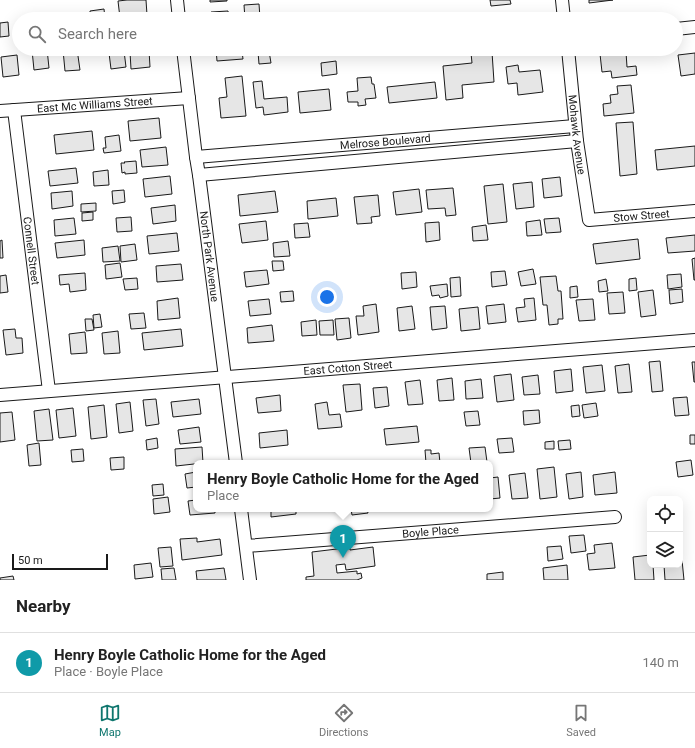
<!DOCTYPE html>
<meta charset="utf-8">
<style>
body{margin:0;font-family:Roboto,sans-serif;background:#f2f2f2;color:#222}
.controls{position:absolute;right:12px;bottom:12px;display:grid;overflow:hidden;border-radius:8px;box-shadow:0 4px 16px #0002}
.controls button{width:36px;height:36px;display:grid;place-items:center;padding:0;border:0;border-bottom:1px solid #e0e0e0;background:#fff;color:#222;font:20px sans-serif}
.scale{position:absolute;left:12px;bottom:10px;width:96px;box-sizing:border-box;padding-left:4px;border:2px solid #1a1a1a;border-top:0;font-size:11px;line-height:14px;white-space:nowrap;color:#1a1a1a;-webkit-text-stroke:3px #fff;paint-order:stroke}
.you{position:absolute;left:327px;top:297px;width:14px;height:14px;margin:-10px;border:3px solid #fff;border-radius:50%;background:#1a73e8;box-shadow:0 0 0 6px #1a73e833}
.badge{display:grid;place-items:center;width:26px;height:26px;border-radius:50%;background:#0f766e;color:#fff;font-size:13px;font-weight:700}
.pin{position:absolute;translate:-50% -33px;filter:drop-shadow(0 1px 2px #0008)}
.pin::after{content:'';position:absolute;top:21px;width:14px;height:12px;background:inherit;clip-path:polygon(0 0,100% 0,50% 100%)}
.popup{position:absolute;left:193px;top:460px;width:300px;height:52px;box-sizing:border-box;display:grid;place-content:center;border-radius:8px;background:#fff;filter:drop-shadow(0 1px 3px #0005);font-size:13px;white-space:nowrap;color:#767676}
.popup b{font-size:15px;color:#222}
.popup::after{content:'';position:absolute;left:50%;top:100%;margin-left:-8px;border:8px solid transparent;border-top-color:#fff}
.list{margin:0;padding:0;list-style:none}
h2{display:flex;justify-content:space-between;align-items:center;height:52px;margin:0;padding:0 16px;font-size:17px}
h2 small{font-size:13px;font-weight:400;color:#767676}
.list li{display:grid;grid-template-columns:26px 1fr auto;gap:12px;align-items:center;box-sizing:border-box;height:60px;padding:0 16px;border-top:1px solid #e0e0e0}
.list b{display:block;font-size:15px;white-space:nowrap}
.list p{margin:0;font-size:13px;white-space:nowrap;color:#767676}
.list em{font-size:13px;font-style:normal;color:#767676}
.icon{flex:none;width:22px;height:22px;fill:none;stroke:currentColor;stroke-width:2;stroke-linecap:round;stroke-linejoin:round}
.map{position:relative;flex:none;width:695px;height:580px;overflow:hidden}
.search{position:absolute;background:#fff;box-shadow:0 4px 16px #0002;left:12px;right:12px;top:12px;height:44px;display:flex;align-items:center;gap:10px;box-sizing:border-box;padding:0 14px;border-radius:22px;color:#767676;font-size:15px}
.sheet{height:112px;background:#fff}
nav{display:flex;justify-content:space-around;align-items:center;box-sizing:border-box;height:56px;border-top:1px solid #e0e0e0;background:#fff;font-size:11px;color:#767676}
nav a{display:grid;justify-items:center;gap:2px}
nav .on{color:#0f766e}
.map>svg:first-child{display:block}
</style>
<div class="map">
<svg width="695" height="580" viewBox="0 0 695 580">
<rect width="100%" height="100%" fill="#fff"/>
<!-- building -->
<path fill="#e6e6e6" stroke="#1a1a1a" d="M127,0H146L147,15L120,18L118,1Z
M210,0H227V1L210,2Z
M490,0H510L511,4L491,6Z
M589,0H613L589,3Z
M259,4L260,18L245,19L244,5Z
M104,9L105,19H90V11Z
M228,11L229,19H212L211,12Z
M8,22L9,36L0,37V23Z
M37,49H47L49,68L34,70L32,50Z
M77,49L80,70L65,71L63,50Z
M216,49H253V50L242,51L243,59L217,61Z
M149,50L150,67L131,69L130,52Z
M124,51L126,67L111,69L109,53Z
M269,51L271,63L259,64L258,52Z
M492,52L494,82L462,85L463,98L446,100L443,66L472,63L471,53Z
M626,52L627,67L636,66L637,75L612,78L611,71L602,72L600,54Z
M695,53V74L681,76L678,55Z
M17,55L19,75L3,77L1,57Z
M336,61L337,74L322,76L321,63Z
M518,65L519,72L540,70L543,92L518,95L517,83L508,84L506,67Z
M242,76L246,116L221,118L219,98L227,97L225,78Z
M371,77L372,84H374L376,98L365,99L366,105L358,106V102H348L347,92L358,91L357,78Z
M262,81L264,99L287,97L288,112L264,115L263,107L256,108L253,82Z
M435,82L437,98L389,103L387,87Z
M631,85L634,113L604,116L603,104L611,103L610,95L618,94L617,86Z
M329,89L331,110L300,113L298,92Z
M159,118L161,138L130,141L128,121Z
M633,122L637,174L620,176L616,123Z
M92,131L94,150L56,154L54,135Z
M119,135L121,151L104,153L103,148H106L105,137Z
M695,146V166L657,170L655,150Z
M166,147L168,165L142,167L140,150Z
M136,161L137,173L125,174V172L122,173L121,163H125L124,162Z
M76,168L78,183L50,186L48,171Z
M108,170L109,185L94,186L93,172Z
M170,176L172,194L145,197L143,179Z
M560,177L562,196L544,198L542,179Z
M532,182L534,207L516,209L513,184Z
M503,184L507,222L488,224L484,186Z
M453,188L456,215L446,216L445,208L428,209L426,190Z
M419,189L422,212L396,215L393,192Z
M124,190L125,202L113,204L112,191Z
M72,191L73,206L52,209L51,193Z
M275,191L278,212L240,216L238,195Z
M378,195L380,216L371,217L372,223L357,224L354,197Z
M336,198L338,216L308,219L307,201Z
M96,203V211L81,212V204Z
M175,205L176,221L153,224L151,208Z
M93,212V220L82,221V213Z
M131,217L132,231L117,232L116,218Z
M74,218L76,234L55,236L54,220Z
M559,218L561,232L546,233L544,219Z
M540,220L542,235L527,236L526,222Z
M266,221L268,240L242,243L239,224Z
M439,222L440,240L426,242L425,223Z
M308,223L310,237L295,238L294,224Z
M486,225L488,240L473,241L472,227Z
M177,233L179,251L149,254L147,236Z
M695,235V251L668,253L666,238Z
M638,239L640,259L596,264L593,244Z
M2,240L3,258H0V241Z
M84,240L85,255L57,258L55,243Z
M288,241L290,256L274,257L273,243Z
M135,244L137,260L121,262L120,246Z
M118,246L120,261L103,262L102,248Z
M695,258V280H694L692,259Z
M272,261H283L284,270L273,271Z
M120,263L122,277L106,279L105,265Z
M181,264L183,280L157,282L156,266Z
M533,269L536,284L521,286L518,272Z
M267,270L269,284L246,287L244,272Z
M505,271L507,285L492,287L491,272Z
M416,272L417,287L402,289L401,273Z
M85,273L86,290L70,292L69,284L60,285L59,275Z
M681,274L682,287L668,289L667,275Z
M6,275L8,292L0,293V276Z
M556,276L558,291H561L563,319H558V324L549,325L547,305H543L540,277Z
M460,277L461,296L451,297L450,278Z
M137,278L138,289L125,290L123,279Z
M636,278L637,290L629,291V279Z
M606,279L608,291L599,292L598,281Z
M447,284L448,296L440,298L439,295L432,296L430,286Z
M577,286L578,297L570,298V287Z
M682,289L683,302L670,304L669,290Z
M653,290L656,315L641,317L638,292Z
M293,291L294,301L281,302L280,292Z
M623,292L625,313L609,314L607,293Z
M178,298L180,318L158,320L157,301Z
M534,298L536,320L518,322L516,308L525,307L524,299Z
M269,299L271,314L250,316L248,301Z
M593,299L595,320L579,321L576,300Z
M376,304L379,332L358,335L356,316H364L363,306Z
M504,304L506,322L488,324L486,306Z
M412,306L415,329L399,331L397,308Z
M445,306L447,328L432,330L430,307Z
M478,307L480,329L461,331L459,309Z
M144,313L146,328L131,329L129,314Z
M100,314L102,327L94,328L93,315Z
M349,318L351,338L337,340L335,319Z
M85,319H92L94,330L86,331Z
M316,320L317,335L302,336L301,322Z
M333,320L334,335H320L319,321Z
M272,325L274,341L248,343L247,328Z
M15,329L16,338H22L23,353L6,355L3,330Z
M181,329L183,346L144,350L142,333Z
M118,331L120,353L104,354L102,333Z
M85,332L87,353L71,354L69,334Z
M660,361L663,391L652,392L649,362Z
M692,362H695V382H694Z
M629,364L632,392L618,393L615,366Z
M602,365L605,391L586,393L583,367Z
M571,369L573,391L556,393L554,371Z
M511,374L514,400L497,402L494,376Z
M538,375L540,394L524,395L522,377Z
M452,378L454,400L439,401L437,380Z
M481,379L483,398L466,399L465,381Z
M420,380L423,404L408,405L405,382Z
M360,384L362,410L346,412L343,385Z
M387,387L389,406L375,408L373,388Z
M280,395L281,411L258,413L256,398Z
M687,397L689,415L675,416L673,398Z
M156,399L159,424L146,426L143,400Z
M199,399L201,414L173,417L171,402Z
M130,402L133,431L119,433L116,404Z
M327,402L329,415L340,414L342,427L318,429L315,404Z
M596,403L598,416L584,418L582,405Z
M104,405L107,437L91,439L88,407Z
M579,405L580,416L572,417L571,406Z
M73,408L76,436L59,438L56,410Z
M49,409L53,440L37,441L34,411Z
M539,410L540,423L524,425L523,411Z
M478,411L480,425L466,426L464,412Z
M12,412L15,440L0,442V413Z
M417,426L419,442L386,445L384,429Z
M199,427L201,442L180,444L178,430Z
M287,430L288,445L260,448L259,433Z
M690,435H695V444H690Z
M157,438L158,448L147,450L146,440Z
M512,438L514,452L499,453L497,439Z
M570,440L571,449L559,450L558,441Z
M554,441V449H545V442Z
M39,443L41,465L29,466L27,445Z
M202,447L203,463L176,466L175,449Z
M485,447L487,462L471,463L469,448Z
M83,449L84,461L72,462L71,450Z
M425,450H431V454L439,453L440,463H426Z
M124,457V469L111,470L110,458Z
M691,460L693,475L678,477L676,462Z
M554,467L557,497L540,499L537,469Z
M196,472V487L187,488L185,474Z
M581,472L583,497L569,499L566,474Z
M615,472L617,493L595,495L593,475Z
M525,473L528,498L512,499L509,475Z
M498,477L500,498L490,499V478Z
M163,484L164,495L153,496L152,485Z
M168,497L170,512L154,514L153,499Z
M196,500V509H215V513L190,515L188,501Z
M271,509H296V514L271,517Z
M351,509H367L368,513L352,515Z
M584,535L586,551L571,553L569,536Z
M197,538V542L220,539L222,555L182,560L180,539Z
M612,543L615,568L589,570L587,554L595,553L594,545Z
M561,546L563,559L548,561L547,547Z
M171,547L173,566L160,567L158,548Z
M373,547L375,566L346,570L345,564L336,565L337,573L357,571V574L361,573L362,578L357,580H306V577L314,576L312,552L345,548H350V550Z
M650,555V565H653L654,580H635L633,557Z
M680,560H682L684,580H665L664,565H680Z
M151,563L153,577L135,579L134,565Z
M567,565L568,580H544L543,568Z
M174,568L176,580H162L161,569Z
M224,568L226,580H197L196,571Z
M503,572V580H487V574Z
M13,576L14,580H0V578Z"/>
<g fill="none" stroke-linecap="round" stroke-linejoin="round">
<defs>
<g id="street">
<path d="M177,0L179,19"/>
<path d="M562,0L564,19"/>
<path d="M676,29L695,27"/>
<path id="s1" d="M183,49L196,157L199,175L236,463"/>
<path id="s2" d="M568,49L577,141L589,220L695,211"/>
<path id="s3" d="M14,110L49,391"/>
<path id="s4" d="M0,111L189,98"/>
<path id="s5" d="M196,157L575,126"/>
<path d="M199,175L577,141"/>
<path id="s6" d="M0,395L695,340"/>
<path d="M241,509L250,580"/>
<path id="s7" d="M246,546L615,517"/>
</g>
</defs>
<!-- street casing -->
<use href="#street" stroke="#1a1a1a" stroke-width="14"/>
<!-- street -->
<use href="#street" stroke="#fff" stroke-width="12"/>
</g>
<g text-anchor="middle" dominant-baseline="central" stroke-width="3" stroke-linejoin="round" paint-order="stroke">
<!-- street labels -->
<g font-size="11" fill="#1a1a1a" stroke="#fff">
<text stroke="none"><textPath href="#s4" startOffset="95">East Mc Williams Street</textPath></text>
<text stroke="none"><textPath href="#s2" startOffset="86">Mohawk Avenue</textPath></text>
<text stroke="none"><textPath href="#s5" startOffset="190">Melrose Boulevard</textPath></text>
<text stroke="none"><textPath href="#s2" startOffset="225">Stow Street</textPath></text>
<text stroke="none"><textPath href="#s3" startOffset="142">Connell Street</textPath></text>
<text stroke="none"><textPath href="#s1" startOffset="209">North Park Avenue</textPath></text>
<text stroke="none"><textPath href="#s6" startOffset="349">East Cotton Street</textPath></text>
<text stroke="none"><textPath href="#s7" startOffset="185">Boyle Place</textPath></text>
</g>
</g>
</svg>
<div class="controls">
<button><svg class="icon" aria-label="locate" viewBox="0 0 24 24"><circle cx="12" cy="12" r="6"/><path d="M12 2v4M12 18v4M2 12h4M18 12h4"/></svg></button>
<button><svg class="icon" aria-label="layers" viewBox="0 0 24 24"><path d="M12 4l9 5-9 5-9-5zM3 14l9 5 9-5"/></svg></button>
</div>
<div class="scale">50 m</div>
<div class="you"></div>
<div class="pin badge" style="left:343px;top:558px;background:#0f9aa8">1</div>
<div class="popup"><b>Henry Boyle Catholic Home for the Aged</b>Place</div>
<div class="search"><svg class="icon" aria-label="search" viewBox="0 0 24 24"><circle cx="10" cy="10" r="6"/><path d="M15 15l6 6"/></svg>Search here</div>
</div>
<section class="sheet">
<h2>Nearby<small></small></h2>
<ul class="list">
<li><span class="badge" style="background:#0f9aa8">1</span><div><b>Henry Boyle Catholic Home for the Aged</b><p>Place · Boyle Place</p></div><em>140 m</em></li>
</ul>
</section>
<nav>
<a class="on"><svg class="icon" aria-label="map" viewBox="0 0 24 24"><path d="M3 6l6-2 6 2 6-2v14l-6 2-6-2-6 2zM9 4v14M15 6v14"/></svg>Map</a>
<a><svg class="icon" aria-label="directions" viewBox="0 0 24 24"><path d="M12 3l9 9-9 9-9-9zM9 14v-3h6M13 9l2 2-2 2"/></svg>Directions</a>
<a><svg class="icon" aria-label="saved" viewBox="0 0 24 24"><path d="M7 4h10v16l-5-4-5 4z"/></svg>Saved</a>
</nav>
